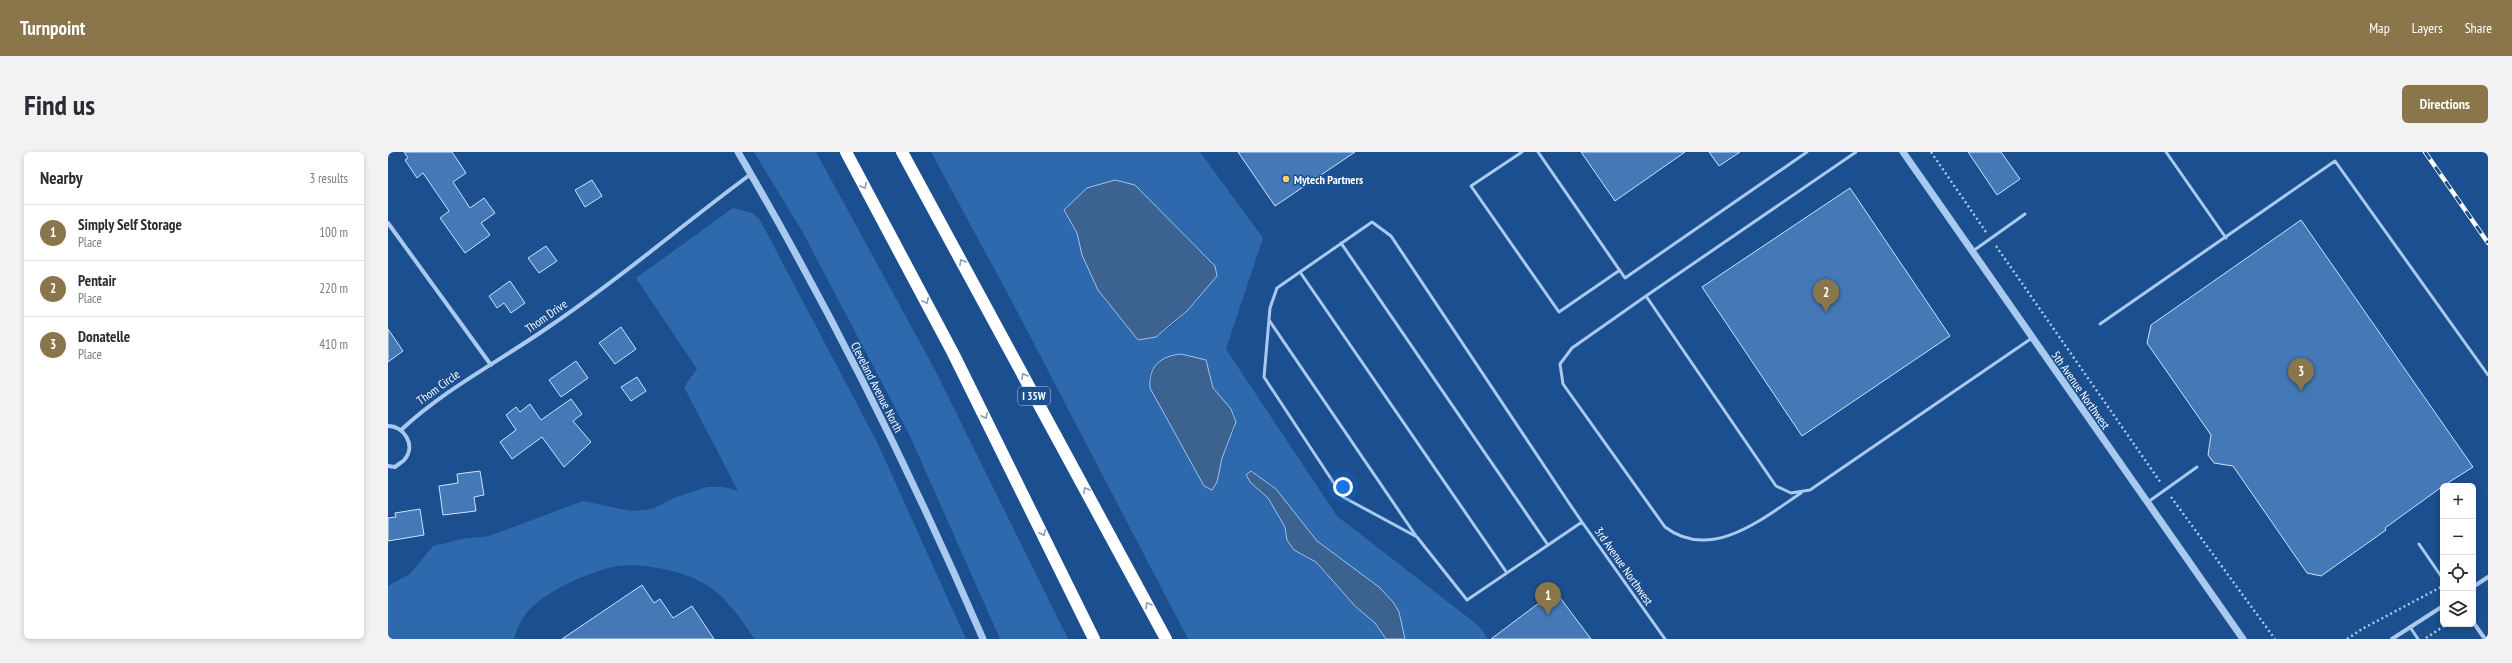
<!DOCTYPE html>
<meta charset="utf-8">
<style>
body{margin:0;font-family:"PT Sans Narrow",sans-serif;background:#f2f2f3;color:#2b2b33}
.controls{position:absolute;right:12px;bottom:12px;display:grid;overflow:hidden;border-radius:6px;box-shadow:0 2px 6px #0003}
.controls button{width:36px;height:36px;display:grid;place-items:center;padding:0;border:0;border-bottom:1px solid #e1e1e2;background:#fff;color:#2b2b33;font:20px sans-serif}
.you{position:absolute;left:955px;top:335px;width:14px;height:14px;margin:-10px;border:3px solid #fff;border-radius:50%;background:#1a73e8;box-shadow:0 0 0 6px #1a73e833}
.badge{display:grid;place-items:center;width:26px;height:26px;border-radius:50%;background:#8a764a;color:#fff;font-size:13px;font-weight:700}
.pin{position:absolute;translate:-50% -33px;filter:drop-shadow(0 1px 2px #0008)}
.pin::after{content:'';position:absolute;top:21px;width:14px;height:12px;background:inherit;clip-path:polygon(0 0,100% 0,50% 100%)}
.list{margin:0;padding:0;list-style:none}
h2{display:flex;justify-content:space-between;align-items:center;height:52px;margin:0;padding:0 16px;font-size:17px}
h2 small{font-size:13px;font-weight:400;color:#7c7c81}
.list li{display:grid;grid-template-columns:26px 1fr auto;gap:12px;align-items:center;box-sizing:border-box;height:56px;padding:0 16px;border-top:1px solid #e1e1e2}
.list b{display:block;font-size:15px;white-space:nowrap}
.list p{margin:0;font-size:13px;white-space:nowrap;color:#7c7c81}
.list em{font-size:13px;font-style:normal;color:#7c7c81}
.icon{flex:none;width:22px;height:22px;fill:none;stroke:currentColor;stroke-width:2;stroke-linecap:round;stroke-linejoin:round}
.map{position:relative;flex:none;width:2100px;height:487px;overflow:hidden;border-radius:6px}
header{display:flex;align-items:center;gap:24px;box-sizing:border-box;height:56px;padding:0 20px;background:#8a764a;color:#fff}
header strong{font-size:19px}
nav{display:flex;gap:22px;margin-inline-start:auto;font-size:14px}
.intro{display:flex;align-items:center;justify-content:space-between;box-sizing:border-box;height:96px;padding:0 24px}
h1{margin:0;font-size:28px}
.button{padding:10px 18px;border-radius:6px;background:#8a764a;color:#fff;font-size:14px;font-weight:700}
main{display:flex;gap:24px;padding:0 24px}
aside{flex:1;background:#fff;border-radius:6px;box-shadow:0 2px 6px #0003}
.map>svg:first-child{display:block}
</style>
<header>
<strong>Turnpoint</strong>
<nav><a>Map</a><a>Layers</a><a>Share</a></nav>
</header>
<div class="intro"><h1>Find us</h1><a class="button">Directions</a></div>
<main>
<aside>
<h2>Nearby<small>3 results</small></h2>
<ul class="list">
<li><span class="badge">1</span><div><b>Simply Self Storage</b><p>Place</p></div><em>100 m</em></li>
<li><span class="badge">2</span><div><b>Pentair</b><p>Place</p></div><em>220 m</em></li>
<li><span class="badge">3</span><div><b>Donatelle</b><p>Place</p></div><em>410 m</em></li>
</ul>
</aside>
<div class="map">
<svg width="2100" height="487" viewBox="0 0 2100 487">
<rect width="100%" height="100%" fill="#1b4f8f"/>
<!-- green -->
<path fill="#2e69ad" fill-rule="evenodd" d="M366,0H428L547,218L680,487H612L522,284L414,79Z
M543,0H812L875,86L838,197L949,364L1091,474L1100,487H1017L1011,460L929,389L888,337L863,319L859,323L863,331L880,346L897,375L899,388L906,398L928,410L967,454L987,471L998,487H800L620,142ZM747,33L827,114L829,124C811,144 793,171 769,184C764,187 756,187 750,188L710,138L694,103L689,81L676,59ZM764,217L823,227L825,236L847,263V277L834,306L829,330L816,334L762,236L761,224Z
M345,56L364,61L372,68L489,290L578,487H367C351,465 338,443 313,430C294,419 253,411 231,414C203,418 161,438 141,458C133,466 129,477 126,487H0V434L22,422L45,394L74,387L101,384L195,349L243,359L264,357L288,345L319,335H336L350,339L296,235L309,217L248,126Z"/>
<!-- water -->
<path fill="#3c6290" stroke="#9cc4f0" d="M727,28L747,33L827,114L829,124L799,159L781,174L768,185L750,188L710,138L694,103L689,81L676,58L699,36Z
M793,202L818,208L825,236L843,257L848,270L834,306L829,330L824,338L816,334L762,236C760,214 773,204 793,202Z
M863,319L888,337L929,389L991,435L1005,450L1011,460L1017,487H998L987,471L967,454L928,410L906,398L899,388L897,375L880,346L863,331L858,323Z"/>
<!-- building -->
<path fill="#4478b7" stroke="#cfe3fa" d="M16,0H64L78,21L65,30L82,56L96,46L107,61L93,71L102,83L77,101L52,66L61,59L35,21L29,26L17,8L20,6Z
M850,0H967L887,54Z
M1193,0H1297L1227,49Z
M1321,0H1352L1331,14Z
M1580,0H1613L1632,27L1609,43Z
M204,28L214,44L197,55L187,38Z
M1462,36L1562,184L1414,284L1314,135Z
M1913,68L2085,315L2055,334L1997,376L1998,378L1933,424L1919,421L1845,314L1826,311L1820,303L1823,283L1759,191L1763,173Z
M158,94L169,109L151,121L140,106Z
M122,129L137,151L123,161L116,151L109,156L101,144Z
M233,175L248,197L227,212L211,191Z
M0,177L15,199L0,210Z
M188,209L200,226L173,245L161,228Z
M249,225L258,239L243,249L233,235Z
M183,247L194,262L185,269L203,290L176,315L154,285L124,307L112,290L128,278L118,263L128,255L132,260L142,252L153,268Z
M92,319L96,343L86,345L88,359L55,363L51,334L70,331L69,322Z
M32,357L36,383L0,389V366L8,365L7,361Z
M254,433L266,451L272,447L285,466L304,454L326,487H174Z
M1167,439L1203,487H1103Z"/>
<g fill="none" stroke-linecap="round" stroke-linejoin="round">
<!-- path -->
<path stroke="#a9c9ee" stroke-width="2.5" stroke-dasharray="2 3" stroke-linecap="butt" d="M1543,0L1598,80
M1608,94L1773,331
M1783,345L1887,487
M2038,486L2059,472
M1959,487L1974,477L2053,435"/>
<!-- service -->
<path stroke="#a9c9ee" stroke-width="3" d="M1134,0L1083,34L1171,160L1232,118
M1150,0L1237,126L1419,0
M1468,0L1258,144L1388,334L1403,341L1422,338L1644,186
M1778,0L1838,86
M953,91L1160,393
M1585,99L1637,62
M912,120L1119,421
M1258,144L1184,196L1172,212L1175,232L1277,375C1323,410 1374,367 1413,341
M881,168L1028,384
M1712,172L1947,9L2100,223
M1760,350L1809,315
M1194,370L1079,448L1029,385L955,345L876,225L882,156L889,136L984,70L1003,84L1181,351L1194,370L1277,487
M2031,392L2055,427
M2022,475L2030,487"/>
<!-- minor -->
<path stroke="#a9c9ee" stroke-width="4" d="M0,71L103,213
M0,274C16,274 28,293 17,307C15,310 10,312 7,315L0,314
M13,278C58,236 112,209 162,174C232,127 295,72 363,22
M2085,435L2100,425
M2085,470L2097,487
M2004,487L2055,454"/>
<!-- tertiary -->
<path stroke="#a9c9ee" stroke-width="7" d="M350,0C442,157 523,320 595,487
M1515,0L1855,487"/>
<!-- motorway -->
<path stroke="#fff" stroke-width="12" d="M458,0L565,201L706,487
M514,0L778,487"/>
<defs>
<path id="rail" d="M2037,0L2100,91"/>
</defs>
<!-- rail casing -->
<use href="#rail" stroke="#fff" stroke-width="4.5"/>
<!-- rail -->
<use href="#rail" stroke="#1b4f8f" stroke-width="3" stroke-dasharray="9" stroke-linecap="butt"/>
</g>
<!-- one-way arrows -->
<defs><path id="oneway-chevron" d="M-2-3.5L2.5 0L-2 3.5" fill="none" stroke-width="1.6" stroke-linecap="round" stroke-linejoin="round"/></defs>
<g stroke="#829ec1">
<use href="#oneway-chevron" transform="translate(476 34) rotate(62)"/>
<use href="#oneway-chevron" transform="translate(574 110) rotate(-119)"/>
<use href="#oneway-chevron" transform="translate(538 149) rotate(62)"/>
<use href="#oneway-chevron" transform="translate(636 224) rotate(-119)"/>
<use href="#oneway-chevron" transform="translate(597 264) rotate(63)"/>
<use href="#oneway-chevron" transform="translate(698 338) rotate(-119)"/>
<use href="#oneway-chevron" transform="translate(655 381) rotate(64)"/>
<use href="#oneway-chevron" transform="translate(760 453) rotate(-119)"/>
</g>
<!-- markers -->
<circle fill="#ffd166" stroke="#1b4f8f" stroke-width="1.5" cx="898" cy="27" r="4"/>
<g text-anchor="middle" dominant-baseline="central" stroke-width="3" stroke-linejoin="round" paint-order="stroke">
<!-- shield labels -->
<rect fill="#1b4f8f" stroke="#bbcadd" stroke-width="1" x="630" y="235" width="32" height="18" rx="3"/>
<g font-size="11" font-weight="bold" fill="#fff">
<text x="646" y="244">I 35W</text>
</g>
<!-- poi labels -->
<g font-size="12" font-weight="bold" fill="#fff" stroke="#1b4f8f" text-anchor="start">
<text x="906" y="27">Mytech Partners</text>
</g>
<!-- street labels -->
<g font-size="12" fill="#fff" stroke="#1b4f8f">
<text transform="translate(158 164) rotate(-35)">Thom Drive</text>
<text transform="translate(50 235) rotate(-36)">Thom Circle</text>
<text transform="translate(489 235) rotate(63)">Cleveland Avenue North</text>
<text transform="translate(1693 238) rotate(55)">5th Avenue Northwest</text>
<text transform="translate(1236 414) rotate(55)">3rd Avenue Northwest</text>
</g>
</g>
</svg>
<div class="controls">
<button>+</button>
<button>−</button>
<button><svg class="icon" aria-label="locate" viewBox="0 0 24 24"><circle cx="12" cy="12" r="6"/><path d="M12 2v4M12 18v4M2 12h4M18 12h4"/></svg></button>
<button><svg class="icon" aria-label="layers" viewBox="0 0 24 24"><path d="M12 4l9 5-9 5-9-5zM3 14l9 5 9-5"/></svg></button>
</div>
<div class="you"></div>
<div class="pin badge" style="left:1160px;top:463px">1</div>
<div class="pin badge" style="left:1438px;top:160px">2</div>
<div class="pin badge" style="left:1913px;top:239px">3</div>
</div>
</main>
